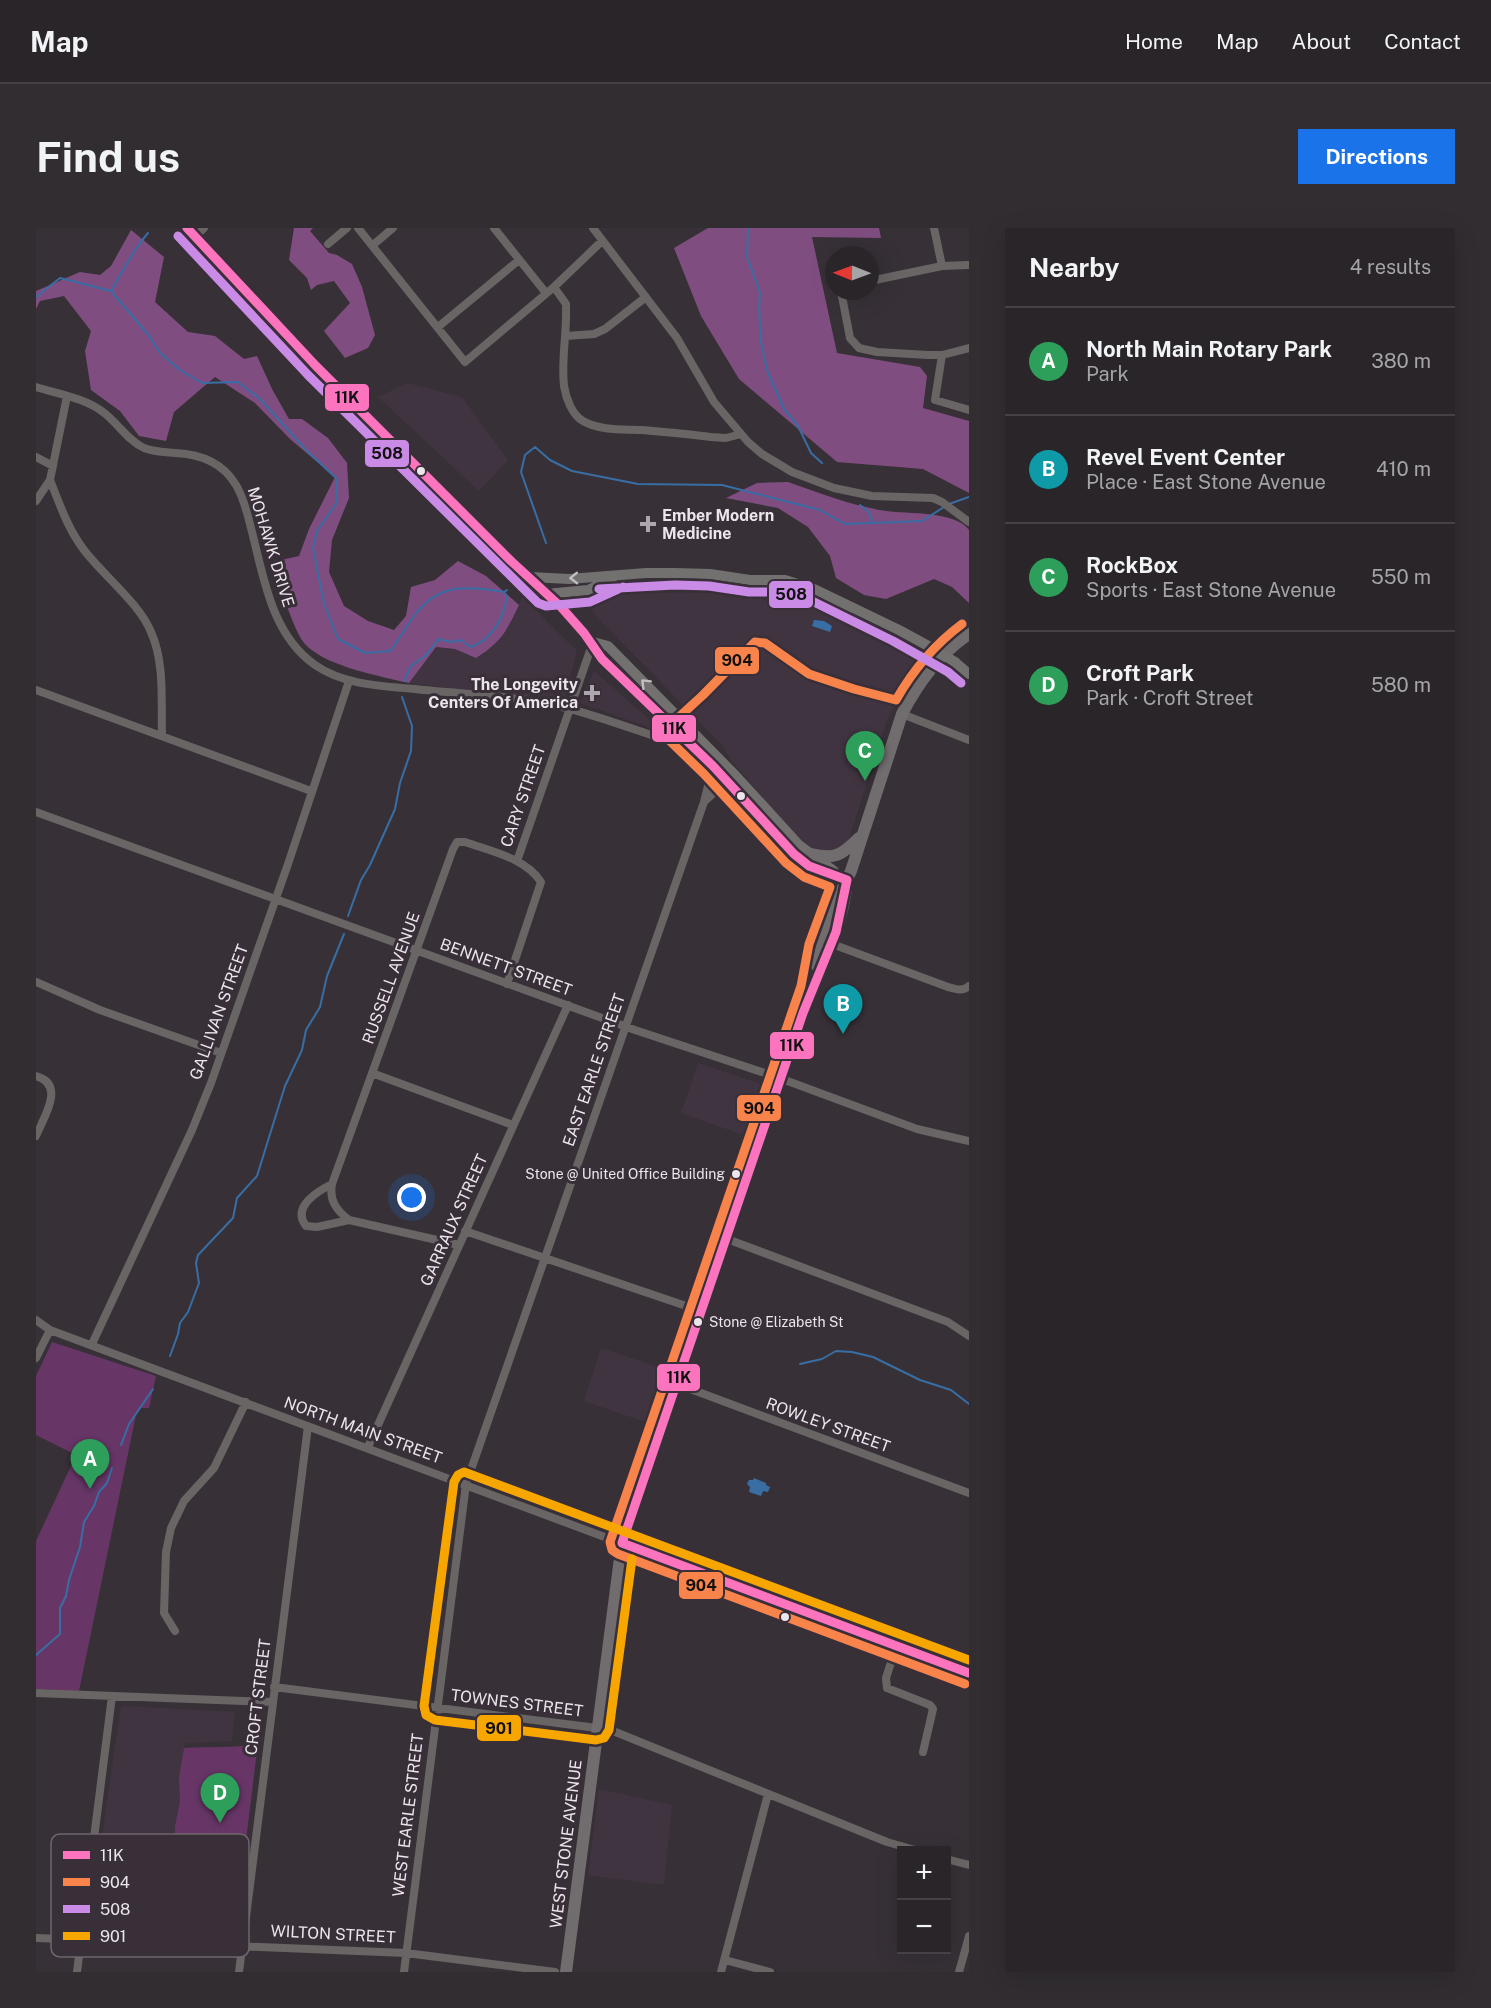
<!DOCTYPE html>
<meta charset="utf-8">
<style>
body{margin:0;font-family:"Public Sans",sans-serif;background:#312d31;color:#f1f3f6}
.controls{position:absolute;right:18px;bottom:18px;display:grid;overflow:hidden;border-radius:0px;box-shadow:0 6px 24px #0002}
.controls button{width:54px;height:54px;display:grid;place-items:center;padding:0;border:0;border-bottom:2px solid #454246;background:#292529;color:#f1f3f6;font:30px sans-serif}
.compass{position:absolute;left:789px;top:18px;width:54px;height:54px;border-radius:50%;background:#292529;box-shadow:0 6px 24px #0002;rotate:271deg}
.you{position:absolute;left:376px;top:970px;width:21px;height:21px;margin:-15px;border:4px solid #fff;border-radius:50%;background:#1a73e8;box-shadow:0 0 0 9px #1a73e833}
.badge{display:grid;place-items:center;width:39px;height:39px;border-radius:50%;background:#1a73e8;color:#fff;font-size:20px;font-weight:700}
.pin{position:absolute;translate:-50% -50px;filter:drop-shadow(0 2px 3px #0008)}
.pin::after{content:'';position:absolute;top:32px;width:21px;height:18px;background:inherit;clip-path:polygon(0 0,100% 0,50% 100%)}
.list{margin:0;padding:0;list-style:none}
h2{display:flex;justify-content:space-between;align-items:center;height:78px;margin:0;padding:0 24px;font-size:26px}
h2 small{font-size:20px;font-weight:400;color:#a5a5a8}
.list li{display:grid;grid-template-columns:39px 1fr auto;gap:18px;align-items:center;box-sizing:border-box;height:108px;padding:0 24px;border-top:2px solid #454246}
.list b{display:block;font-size:22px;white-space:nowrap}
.list p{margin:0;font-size:20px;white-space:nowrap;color:#a5a5a8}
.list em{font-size:20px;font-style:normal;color:#a5a5a8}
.map{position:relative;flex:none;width:933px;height:1744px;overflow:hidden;border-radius:0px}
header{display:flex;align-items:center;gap:36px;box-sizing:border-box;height:84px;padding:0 30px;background:#292529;border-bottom:2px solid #454246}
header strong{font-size:28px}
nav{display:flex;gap:33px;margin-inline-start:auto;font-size:21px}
.intro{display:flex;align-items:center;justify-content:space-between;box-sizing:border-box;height:144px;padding:0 36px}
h1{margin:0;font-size:42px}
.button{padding:15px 27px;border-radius:0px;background:#1a73e8;color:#fff;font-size:21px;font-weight:700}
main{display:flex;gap:36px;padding:0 36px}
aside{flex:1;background:#292529;border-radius:0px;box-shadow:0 6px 24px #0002}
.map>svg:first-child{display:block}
</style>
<header>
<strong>Map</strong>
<nav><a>Home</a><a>Map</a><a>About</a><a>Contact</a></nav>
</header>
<div class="intro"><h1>Find us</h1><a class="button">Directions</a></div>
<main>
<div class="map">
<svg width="933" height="1744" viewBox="0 0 933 1744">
<rect width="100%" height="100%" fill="#373137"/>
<!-- built -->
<path fill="#413441" d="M371,155L426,169L472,232L443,263L342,169Z
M688,364L780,382L818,394L848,407L885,430L872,448L850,495L810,620L793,628L780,624L760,609L695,532L686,517L559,387L552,374L579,365Z
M486,369L541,423L527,475L373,455L400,419L419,421L470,404Z
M558,443L624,501L615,500L544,475Z
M662,835L731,858L713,909L645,885Z
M565,1120L634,1143L615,1196L548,1173Z
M85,1478L199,1484L196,1513L149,1515L143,1549L158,1574L151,1623L137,1615L128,1708L52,1705Z
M563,1561L636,1577L628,1657L552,1647Z"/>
<!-- green -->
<path fill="#673667" d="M16,1114L120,1148L113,1180H105L100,1187L43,1463L0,1461V1313L40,1227L0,1207V1148Z
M222,1515L204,1661L132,1659L137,1614L151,1623L152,1618L143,1612L139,1606V1598L144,1573L143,1549L148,1520C173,1518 197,1521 222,1515Z"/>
<!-- forest -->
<path fill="#804d81" d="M258,0H277L274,3L293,25L301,27L316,36L326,59L339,107L332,120L309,130L288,103L314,75L298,53L281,57L275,62L271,50L253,32Z
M672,0H843L845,10L776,9L801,125L884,139L891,148L887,180L933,193V265L887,241L801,234L703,151L665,88L638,20Z
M95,2L128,29L119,74L152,104L179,108L208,131L221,128L236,161L253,191H266L292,210L311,235L313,270L296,312L293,344L308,378L332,393L358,402L370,388L375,359L399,352L422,333L450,348L483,377C470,404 466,413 440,430L419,421L400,419L373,455C344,448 279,437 264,409C252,386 245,359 236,334L263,328L273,301L299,249L254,211L219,175L179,149L138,184L130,213L103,208L84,183L55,162L49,123L55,103L28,68L4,73L0,81V63L44,44L64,47L75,38Z
M752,254C784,265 816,278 850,283C871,286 920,283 933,302V375L916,359L898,351L850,371L828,367L800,350L794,328L772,299L742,280L690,270L721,255Z"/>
<!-- water -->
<path fill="#386ea4" d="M778,392L788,393L796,398L794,404L776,398Z
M718,1250L730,1255V1257L734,1259L732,1264L727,1263L725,1268L713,1264L714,1259L711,1256L713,1252H717Z"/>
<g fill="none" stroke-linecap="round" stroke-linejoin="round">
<!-- stream -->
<path stroke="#386ea4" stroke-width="2" d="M712,0L711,29L724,64L723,80L725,115L732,145L748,181L762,198L775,225L786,235
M75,63C87,43 97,22 112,5
M0,69L24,50L75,63L114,109L124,125L144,142L166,155L202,154L224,171L270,222L301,251L300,276L281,303L277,320L288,376L302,411L329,425L354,423C364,411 371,397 381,384C406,354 433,359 468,364L471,362
M913,276L933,269
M824,277C832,283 836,286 836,295
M510,315L485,244L489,227L499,219L514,232L536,243L602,256L686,257L784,282L809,296L886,293L908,279
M368,453L375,438L389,428L403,411L414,414L425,412L434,419C456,413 468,389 471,368L468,364
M312,688L325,652L334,637L359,581L364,555L375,523L376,498L366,469
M134,1128L142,1106L144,1095L152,1084L163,1055L160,1035L162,1027L197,990L201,970L221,948L249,858L266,822L270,802L284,779L291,748L308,706
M764,1136L786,1131L800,1123L816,1124L837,1129L884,1152L915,1162L933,1176
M85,1217L93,1196L117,1161
M0,1427L24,1406V1380L30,1368L33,1352L44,1319L48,1294L58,1278L63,1264L71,1255L76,1240"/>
<!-- minor -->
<path stroke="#696565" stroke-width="8" d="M322,0L429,134L518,59L566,13
M458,0L510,65
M557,0L641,110L678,174L712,214L726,226L756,244L798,260L836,268L897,270L906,274L933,294
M898,0L906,38
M159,9L168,0
M292,16L311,0
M337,17L357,0
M834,53L906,38L933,37
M518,59L530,76V80C531,105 525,132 528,158C530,170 536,187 547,193C564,203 588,201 606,202C629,204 652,206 675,209L690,210L705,206
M805,63L814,110L823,120L841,124L892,127H906L933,120
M402,99L483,32
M530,108L558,106L569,101L610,69
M906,127L899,172L933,182
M0,159C23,166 48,170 67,184C82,195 91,212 108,220C118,224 128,224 139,225C164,226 187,235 200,257C209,272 212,289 216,304C228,351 236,407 279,437C308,457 345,458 379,461C416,465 454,467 492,472C538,479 582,496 627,511L637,508L644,502
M0,229L17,238
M14,252C24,277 32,301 48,322C67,347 104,376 115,404C129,435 125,474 126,508
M0,273L14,252L31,168
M0,462L275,563
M866,486L933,512
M670,572L684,559H696
M0,584L599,802L738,848L881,901L933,913
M481,633L557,414
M796,716L912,759C920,761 926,764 933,758
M0,754L64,782L185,825
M336,845L477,897
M0,848C30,856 8,889 0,908
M296,956C282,963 255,979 270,998L281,999L313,992L423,1017
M313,992C300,982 293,972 296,956L417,621L421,614H429C454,623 490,630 505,654L471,756
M429,1003L665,1083
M691,1011L912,1094L933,1108
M0,1092L14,1102L933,1445
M56,1116L156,902L175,855L252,636L313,453
M0,1130L14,1102
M641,1156L933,1265
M332,1219L532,777
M139,1403L128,1385L130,1324L135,1300L148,1273L178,1240L210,1174
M860,1419L850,1450L851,1460L894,1477L897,1481L887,1524
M238,1459L561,1500L577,1503L851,1614L879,1622
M0,1465L236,1474
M910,1631L933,1637
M0,1710L370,1725L519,1744
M689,1732L734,1744
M41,1744L76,1468
M203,1744L272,1198
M368,1744L430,1256L668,574L677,538
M685,1744L732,1566
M923,1744L933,1708"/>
<!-- major -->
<path stroke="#737070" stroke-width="10" d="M151,0L280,138L475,333C505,359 547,397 566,431L677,538L758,626L773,638L811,652
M494,349L533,351L610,345H639L674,346L714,352H749L778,361L863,402L896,420
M716,353L733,362L812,383
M510,366L552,362L576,351
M557,414L572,418L700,548L763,617L798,643
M919,434L933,446"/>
<!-- highway -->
<path stroke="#716c6d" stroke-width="12" d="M775,626C799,632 806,627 823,610
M780,737L802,670L815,643L866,486C882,455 903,426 933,406
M530,1744L586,1315L767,785C784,741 807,700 811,652"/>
<!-- major-bridge -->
<path stroke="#737070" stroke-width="10" d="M896,420L919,434"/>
<defs>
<path id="bus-1" d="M151,0L280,138L475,333L525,379L548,405L566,431L677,538L758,626L773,638L811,652
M586,1315L767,785L800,704L811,652
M586,1315L933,1445"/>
<path id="bus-2" d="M926,396C898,417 877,442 860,472L818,461L773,446L729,415L719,414L667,467L631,500L630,505L633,512L668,546L750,635L768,649L794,659L773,716L765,758L574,1314L576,1322L582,1326L929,1456"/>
<path id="bus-3" d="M142,8L272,147L502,375L510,378L554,374L587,359
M563,361L639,357L673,358L713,364H747L774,372L857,413L912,444L925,455"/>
<path id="bus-4" d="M596,1331L573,1502L568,1510L560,1512L399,1492L390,1487L388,1478L418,1254L422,1247L428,1244L933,1432"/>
</defs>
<!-- bus-1 casing -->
<use href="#bus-1" stroke="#392f39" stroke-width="14"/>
<!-- bus-2 casing -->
<use href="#bus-2" stroke="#392f39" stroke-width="14"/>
<!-- bus-3 casing -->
<use href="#bus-3" stroke="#392f39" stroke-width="14"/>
<!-- bus-4 casing -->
<use href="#bus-4" stroke="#392f39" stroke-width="14"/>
<!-- bus-1 -->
<use href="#bus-1" stroke="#fc73be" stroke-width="9"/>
<!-- bus-2 -->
<use href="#bus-2" stroke="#f8844c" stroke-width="9"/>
<!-- bus-3 -->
<use href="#bus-3" stroke="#ca8be6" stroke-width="9"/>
<!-- bus-4 -->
<use href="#bus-4" stroke="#f7a600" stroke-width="9"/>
</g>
<!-- one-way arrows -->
<defs><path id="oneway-chevron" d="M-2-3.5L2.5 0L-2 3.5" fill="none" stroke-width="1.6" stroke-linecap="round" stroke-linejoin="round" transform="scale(1.5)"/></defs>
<g stroke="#c2bdc1">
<use href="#oneway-chevron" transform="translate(538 350) rotate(179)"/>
<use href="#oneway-chevron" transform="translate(609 455) rotate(-135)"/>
</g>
<!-- markers -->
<g fill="#ece6ec" stroke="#392f39" stroke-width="2">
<circle cx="385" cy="243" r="5"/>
<circle cx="705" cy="568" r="5"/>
<circle cx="700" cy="946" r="5"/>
<circle cx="662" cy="1094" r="5"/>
<circle cx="749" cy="1389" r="5"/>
</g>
<g fill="#ada7ad" stroke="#392f39" stroke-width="2">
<path d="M609 287h6v6h6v6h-6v6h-6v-6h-6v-6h6z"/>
<path d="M553 456h6v6h6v6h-6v6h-6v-6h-6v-6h6z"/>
</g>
<g text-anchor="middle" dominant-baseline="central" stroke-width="6" stroke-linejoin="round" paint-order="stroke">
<!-- bus labels -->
<g font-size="14" fill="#ece6ec" stroke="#392f39" text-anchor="end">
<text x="689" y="946">Stone @ United Office Building</text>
<text x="673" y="1094" text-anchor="start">Stone @ Elizabeth St</text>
</g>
<!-- poi labels -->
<g font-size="16" font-weight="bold" fill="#ece6ec" stroke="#392f39" text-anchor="start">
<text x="626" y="287">Ember Modern<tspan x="626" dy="18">Medicine</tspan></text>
<text x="542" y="456" text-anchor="end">The Longevity<tspan x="542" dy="18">Centers Of America</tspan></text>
</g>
<!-- street labels -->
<g font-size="16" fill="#ece6ec" stroke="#392f39">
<text transform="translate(235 319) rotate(73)">MOHAWK DRIVE</text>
<text transform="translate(487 568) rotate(-71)">CARY STREET</text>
<text transform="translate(470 739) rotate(20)">BENNETT STREET</text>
<text transform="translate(355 750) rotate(-70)">RUSSELL AVENUE</text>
<text transform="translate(183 784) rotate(-70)">GALLIVAN STREET</text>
<text transform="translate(558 842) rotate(-71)">EAST EARLE STREET</text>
<text transform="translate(418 992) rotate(-66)">GARRAUX STREET</text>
<text transform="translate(792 1197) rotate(20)">ROWLEY STREET</text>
<text transform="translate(327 1202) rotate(20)">NORTH MAIN STREET</text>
<text transform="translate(222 1469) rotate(-83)">CROFT STREET</text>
<text transform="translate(481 1475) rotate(7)">TOWNES STREET</text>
<text transform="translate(372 1587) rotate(-83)">WEST EARLE STREET</text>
<text transform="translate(530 1616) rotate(-83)">WEST STONE AVENUE</text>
<text transform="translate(297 1706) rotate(3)">WILTON STREET</text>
</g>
</g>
<!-- legend -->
<rect x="15" y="1606" width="198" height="123" rx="9" fill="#392f39" stroke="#6f666f" stroke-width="1.5"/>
<rect x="27" y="1623" width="27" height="8" fill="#fc73be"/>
<rect x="27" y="1650" width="27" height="8" fill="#f8844c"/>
<rect x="27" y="1677" width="27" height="8" fill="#ca8be6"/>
<rect x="27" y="1704" width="27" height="8" fill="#f7a600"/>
<g font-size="16" fill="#ece6ec">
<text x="64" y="1633">11K</text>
<text x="64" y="1660">904</text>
<text x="64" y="1687">508</text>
<text x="64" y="1714">901</text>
</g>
<g stroke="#392f39" stroke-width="2">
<rect x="288" y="155" width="46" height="29" rx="6" fill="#fc73be"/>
<rect x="328" y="211" width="46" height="29" rx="6" fill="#ca8be6"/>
<rect x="732" y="352" width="46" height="29" rx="6" fill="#ca8be6"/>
<rect x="678" y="418" width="46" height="29" rx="6" fill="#f8844c"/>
<rect x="615" y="486" width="46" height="29" rx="6" fill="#fc73be"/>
<rect x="733" y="803" width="46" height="29" rx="6" fill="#fc73be"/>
<rect x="700" y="866" width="46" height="28" rx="6" fill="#f8844c"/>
<rect x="620" y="1135" width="45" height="29" rx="6" fill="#fc73be"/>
<rect x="642" y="1343" width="46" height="29" rx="6" fill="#f8844c"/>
<rect x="440" y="1486" width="46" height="28" rx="6" fill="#f7a600"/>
</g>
<g font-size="16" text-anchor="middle" font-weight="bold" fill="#111">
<text x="311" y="175">11K</text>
<text x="351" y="231">508</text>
<text x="755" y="372">508</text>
<text x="701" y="438">904</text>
<text x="638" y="506">11K</text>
<text x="756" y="823">11K</text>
<text x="723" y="886">904</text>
<text x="643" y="1155">11K</text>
<text x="665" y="1363">904</text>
<text x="463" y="1506">901</text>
</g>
</svg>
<div class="controls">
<button>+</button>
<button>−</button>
</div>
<svg class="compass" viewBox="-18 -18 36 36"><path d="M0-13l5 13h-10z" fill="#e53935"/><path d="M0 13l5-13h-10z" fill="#a5a5a8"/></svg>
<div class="you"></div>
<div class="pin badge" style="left:54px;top:1261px;background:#2e9e5b">A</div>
<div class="pin badge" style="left:807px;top:806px;background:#0f9aa8">B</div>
<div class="pin badge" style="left:829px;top:553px;background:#2e9e5b">C</div>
<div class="pin badge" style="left:184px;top:1595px;background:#2e9e5b">D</div>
</div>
<aside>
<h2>Nearby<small>4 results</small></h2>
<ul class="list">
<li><span class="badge" style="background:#2e9e5b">A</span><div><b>North Main Rotary Park</b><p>Park</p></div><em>380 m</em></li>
<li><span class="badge" style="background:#0f9aa8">B</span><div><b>Revel Event Center</b><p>Place · East Stone Avenue</p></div><em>410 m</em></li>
<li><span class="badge" style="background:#2e9e5b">C</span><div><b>RockBox</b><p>Sports · East Stone Avenue</p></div><em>550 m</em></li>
<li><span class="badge" style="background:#2e9e5b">D</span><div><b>Croft Park</b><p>Park · Croft Street</p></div><em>580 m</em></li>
</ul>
</aside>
</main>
